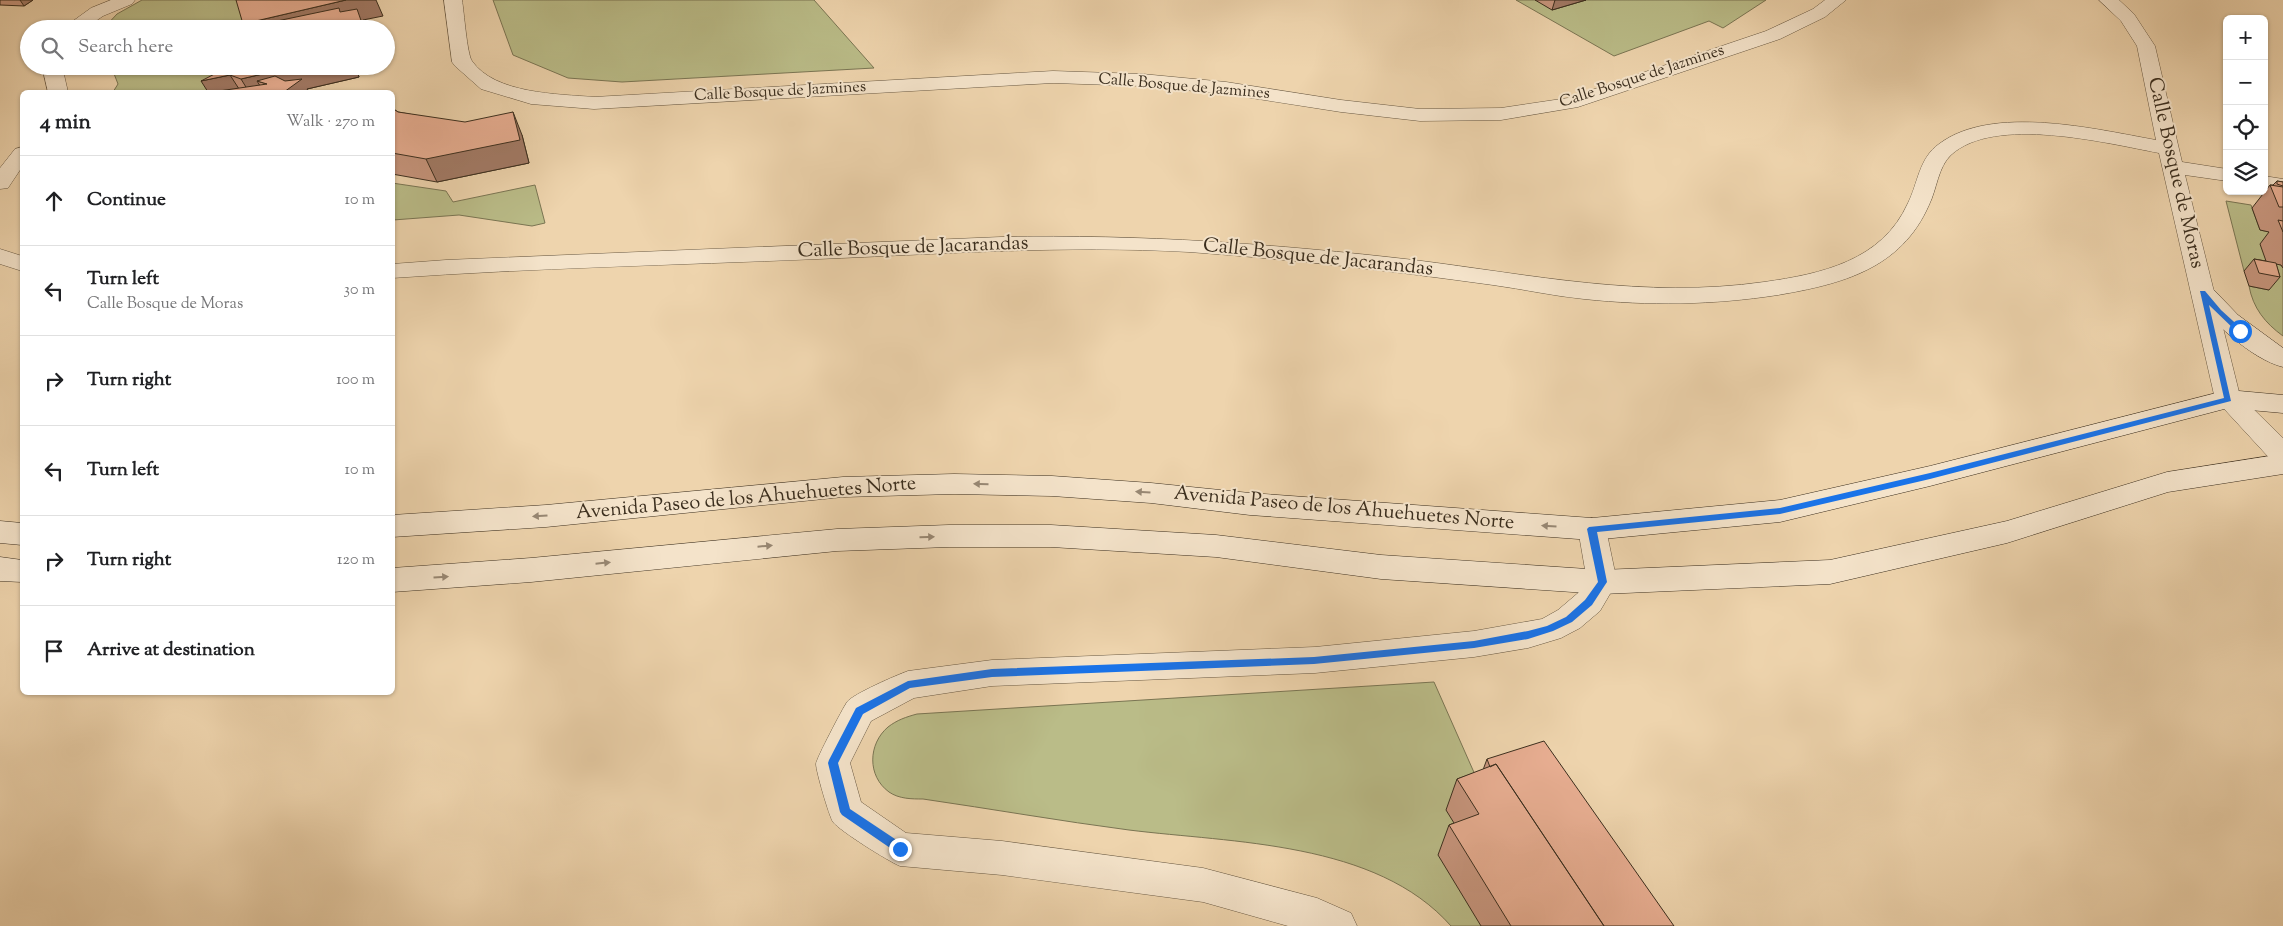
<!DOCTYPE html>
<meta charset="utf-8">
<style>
body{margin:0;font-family:"Sorts Mill Goudy",serif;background:#f6f6f6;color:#202124}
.controls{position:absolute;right:15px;top:15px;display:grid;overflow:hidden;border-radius:8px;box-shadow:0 1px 4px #0004}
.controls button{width:45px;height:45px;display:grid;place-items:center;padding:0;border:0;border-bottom:1px solid #e0e0e0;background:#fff;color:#202124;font:25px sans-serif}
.stop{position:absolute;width:15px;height:15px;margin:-11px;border:4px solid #1a73e8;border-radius:50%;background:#fff}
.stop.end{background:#1a73e8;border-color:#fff;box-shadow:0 1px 5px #0008}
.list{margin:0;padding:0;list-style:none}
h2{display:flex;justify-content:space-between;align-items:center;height:65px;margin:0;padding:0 20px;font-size:21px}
h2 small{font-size:16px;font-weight:400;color:#757577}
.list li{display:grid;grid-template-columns:32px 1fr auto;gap:15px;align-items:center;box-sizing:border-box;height:90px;padding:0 20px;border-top:1px solid #e0e0e0}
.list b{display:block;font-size:19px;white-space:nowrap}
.list p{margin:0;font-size:16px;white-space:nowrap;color:#757577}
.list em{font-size:16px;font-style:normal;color:#757577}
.icon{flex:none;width:28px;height:28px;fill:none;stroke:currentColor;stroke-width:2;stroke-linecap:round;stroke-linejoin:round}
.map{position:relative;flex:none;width:2283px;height:926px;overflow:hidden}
.search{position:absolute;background:#fff;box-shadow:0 1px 4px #0004;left:20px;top:20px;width:375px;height:55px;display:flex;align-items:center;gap:12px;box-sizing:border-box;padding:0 18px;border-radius:28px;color:#757577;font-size:19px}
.panel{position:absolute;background:#fff;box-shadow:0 1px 4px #0004;left:20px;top:90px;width:375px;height:605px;border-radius:8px}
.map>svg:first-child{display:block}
</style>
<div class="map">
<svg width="2283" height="926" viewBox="0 0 2283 926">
<rect width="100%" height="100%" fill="#eed4ad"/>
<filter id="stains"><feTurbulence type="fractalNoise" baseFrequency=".004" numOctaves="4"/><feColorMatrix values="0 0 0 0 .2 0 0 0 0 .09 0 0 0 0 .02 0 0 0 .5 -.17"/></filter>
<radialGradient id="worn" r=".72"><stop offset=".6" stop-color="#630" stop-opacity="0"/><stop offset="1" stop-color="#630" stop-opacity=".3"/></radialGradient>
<!-- green -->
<path fill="#babc88" stroke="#7a7553" d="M142,0H281L250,29H103L117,14Z
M493,0H814L874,68L622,82L568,78L513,55Z
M1516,0H1766L1723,28L1709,21L1614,56Z
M111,66H286L234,92H113L118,84Z
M392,183L446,191L453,202L535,185L545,223L532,226L459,215L393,220Z
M2226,201L2251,205L2260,230L2270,232L2266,262L2281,265L2283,268V336C2265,323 2253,308 2249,286L2269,290L2244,271Z
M1434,682L1484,795L1467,844L1481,926H1451C1376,841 1233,843 1129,830C1060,821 992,809 923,799C912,799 899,799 889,792C867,776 868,744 888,727C897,720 906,717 917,714Z"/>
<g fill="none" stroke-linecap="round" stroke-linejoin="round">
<defs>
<path id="street" d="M111,0H135L132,4L103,16L84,29H62L91,8Z
M444,0H462C464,11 467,54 472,61C495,94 558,94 594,97L1053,71L1142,74L1226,82L1341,100L1420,109L1501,108L1568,98L1766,31L1813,9L1825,0H1846L1825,17L1780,39L1578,107L1501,120L1420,121L1341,112L1226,94L1142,86L1053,83L594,109L531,104L481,89L455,66L452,62Z
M2099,0H2119L2134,14L2155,46L2182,162L2227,169V181L2185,175L2240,396L2283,438V465L2273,462L2215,399L2159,153C2106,143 1994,115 1951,155C1938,167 1937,189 1929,205C1901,269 1842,284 1778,295C1713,305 1649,306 1584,299C1553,296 1523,289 1493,285C1392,271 1290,259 1189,252C1065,245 942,254 818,259C676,265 534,268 392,278V264L446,260L1001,237C1141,234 1276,244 1414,260C1534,275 1643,299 1764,282C1821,274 1882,261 1908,203C1918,183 1919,158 1939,144C1992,104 2095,129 2156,140L2137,46L2121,21Z
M42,66H62L68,92H48Z
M22,147V167L8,188L0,189V168L15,149Z
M2264,176L2283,179V191L2264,189Z
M0,249L22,256V271L0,264Z
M1592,518L1602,521L1606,529L1617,582L1600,611L1580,628L1561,638L1528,648L1474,657L1315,673L992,686L914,698L871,721L850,763L861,802L906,833L1002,841L1203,868L1317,898L1351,913L1357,926H1288L1203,902L1002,875L900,866C888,861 840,831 833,822C829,816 816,771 816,764C816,759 843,708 847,702C853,694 897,675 908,671L992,660L1315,647L1474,631L1542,619L1558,610L1578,593L1587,581L1578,529L1582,521Z"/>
<path id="secondary" d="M2203,285L2211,287L2238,315L2283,348V367C2251,359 2209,320 2191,292L2195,287Z
M2228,390L2283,395V413L2228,408L1930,486L1780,522L1592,540L1250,515L1151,503L1052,496L954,494L843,497L546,527L392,537V515L546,505L843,477L954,474L1052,476L1151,483L1250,493L1592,518L1780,500L1930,466Z
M2283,454V474L2168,492L2007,543L1830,584L1602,594L1381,579L1216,557L1051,547H949L837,551L531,582L392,592V568L531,558L837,529L949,525H1051L1216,535L1381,555L1602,570L1830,560L2007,521L2167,472Z
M0,521L22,523V545L0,543Z
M0,557L22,560V582L0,581Z"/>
</defs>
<!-- street casing -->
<use href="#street" stroke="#685842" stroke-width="1"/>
<!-- secondary casing -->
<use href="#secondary" stroke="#3b2e1e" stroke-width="1"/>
<!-- street -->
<use href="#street" fill="#f4e3ca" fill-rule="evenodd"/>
<!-- secondary -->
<use href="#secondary" fill="#f4e3ca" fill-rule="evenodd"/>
</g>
<!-- wall -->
<path fill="#c8967e" stroke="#3b2e1e" d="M0,0H33L24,6L0,5Z
M1535,0H1586L1552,10Z
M230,66H379L357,71L359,77L307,89L208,92Z
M392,108L398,112L522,135L529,163L437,182L392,174Z
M2277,181L2283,182V268L2281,265L2276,264L2280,277L2269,290L2249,286L2244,271L2254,259L2266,261L2260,244L2269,232L2260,230L2252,208L2270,185H2273Z
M1487,759L1674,926H1481L1438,855L1449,825L1454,823L1446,810L1457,779L1483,770Z"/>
<!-- shaded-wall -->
<path fill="#a27a66" stroke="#3b2e1e" d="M20,0H33L24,6Z
M346,0H376L383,16L363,20L367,29H245L243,24Z
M1555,0H1586L1552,10Z
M297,66H379L357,71L359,77L307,89L309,92H272L267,84L257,81L264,92H249L241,79Z
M230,75L241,92H208L201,81Z
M513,112L522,135L529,163L437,182L426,159Z"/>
<!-- building -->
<path fill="#e8ae92" stroke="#3b2e1e" d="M236,0H346L243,24Z
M339,8L340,12L357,9L364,29H279L277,21Z
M230,66H297L241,79L230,75L201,81Z
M275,76L285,81L302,79L284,92H212L267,84L257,81Z
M392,108L398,112L465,122L513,112L520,140L426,159L392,153Z
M2277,181L2283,182V186L2277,184Z
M2270,185L2283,187V207H2279Z
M2278,220L2283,221V232Z
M2254,259L2276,263L2280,277L2259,273Z
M1544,741L1674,926H1604L1496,764L1490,767L1487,759Z
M1496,764L1604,926H1511L1449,825L1479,814L1457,779Z"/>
<!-- one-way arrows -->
<defs><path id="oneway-solid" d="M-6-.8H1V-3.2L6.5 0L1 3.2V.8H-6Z" transform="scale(1.25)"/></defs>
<g fill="#988874">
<use href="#oneway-solid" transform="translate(981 484) rotate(-179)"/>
<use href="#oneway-solid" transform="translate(1143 492) rotate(-176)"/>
<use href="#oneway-solid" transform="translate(540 516) rotate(176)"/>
<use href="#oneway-solid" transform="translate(1549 526) rotate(-176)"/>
<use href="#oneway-solid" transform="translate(927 537) rotate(-2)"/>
<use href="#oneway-solid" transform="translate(765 546) rotate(-5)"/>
<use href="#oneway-solid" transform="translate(603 563) rotate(-6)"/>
<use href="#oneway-solid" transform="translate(441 577) rotate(-4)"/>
</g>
<!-- route -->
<path fill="#1a73e8" d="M2200,291H2205L2221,310L2244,331L2237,332L2209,305L2231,401L1930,479L1780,514L1597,532L1607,582L1605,585L1592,605L1572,622L1553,631L1528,639L1474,648L1314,664L992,677L910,688L863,714L838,763L850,809L904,845V852H896L842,815L840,812L828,763L829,760L856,708L908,681L992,669L1314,657L1474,641L1528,631L1547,626L1566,617L1585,600L1598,582L1587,529L1589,527L1780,508L1930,473L2224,398Z"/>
<g text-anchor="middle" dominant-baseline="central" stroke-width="4" stroke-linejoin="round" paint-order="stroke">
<!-- far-street labels -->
<g font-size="16" fill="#3b2e1e" stroke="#f4e3ca">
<text transform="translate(1642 77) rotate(-18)">Calle Bosque de Jazmines</text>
<text transform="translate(1184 87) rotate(5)">Calle Bosque de Jazmines</text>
<text transform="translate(780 92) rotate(-3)">Calle Bosque de Jazmines</text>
</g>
<!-- street labels -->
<g font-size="20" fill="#3b2e1e" stroke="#f4e3ca">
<text transform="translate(2175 173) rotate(77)">Calle Bosque de Moras</text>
<text transform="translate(913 248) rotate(-2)">Calle Bosque de Jacarandas</text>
<text transform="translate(1318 258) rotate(6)">Calle Bosque de Jacarandas</text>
<text transform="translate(746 499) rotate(-5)">Avenida Paseo de los Ahuehuetes Norte</text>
<text transform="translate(1344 509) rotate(5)">Avenida Paseo de los Ahuehuetes Norte</text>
</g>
</g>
<rect width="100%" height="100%" filter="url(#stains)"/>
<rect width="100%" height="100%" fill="url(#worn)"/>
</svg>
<div class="controls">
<button>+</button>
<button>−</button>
<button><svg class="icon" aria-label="locate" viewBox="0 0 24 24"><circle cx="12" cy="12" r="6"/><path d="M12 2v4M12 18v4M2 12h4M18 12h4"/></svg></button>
<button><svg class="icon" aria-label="layers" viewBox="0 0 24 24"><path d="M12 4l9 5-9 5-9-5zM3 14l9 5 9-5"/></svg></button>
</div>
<div class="stop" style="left:2240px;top:331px"></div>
<div class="stop end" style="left:900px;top:849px"></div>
<div class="search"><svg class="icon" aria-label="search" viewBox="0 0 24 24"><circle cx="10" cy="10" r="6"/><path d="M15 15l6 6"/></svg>Search here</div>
<section class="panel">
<h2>4 min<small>Walk · 270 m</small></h2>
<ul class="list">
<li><svg class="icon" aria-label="ahead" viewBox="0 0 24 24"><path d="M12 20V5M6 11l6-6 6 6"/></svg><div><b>Continue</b></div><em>10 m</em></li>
<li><svg class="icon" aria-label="left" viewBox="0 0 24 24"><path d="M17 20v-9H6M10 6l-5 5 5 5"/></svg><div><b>Turn left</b><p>Calle Bosque de Moras</p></div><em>30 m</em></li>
<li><svg class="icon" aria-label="right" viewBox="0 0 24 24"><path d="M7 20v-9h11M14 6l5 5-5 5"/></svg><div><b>Turn right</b></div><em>100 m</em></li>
<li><svg class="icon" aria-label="left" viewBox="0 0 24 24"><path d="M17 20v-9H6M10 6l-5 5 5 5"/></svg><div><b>Turn left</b></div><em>10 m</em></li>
<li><svg class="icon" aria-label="right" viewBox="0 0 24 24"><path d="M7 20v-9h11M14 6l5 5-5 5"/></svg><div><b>Turn right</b></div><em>120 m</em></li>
<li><svg class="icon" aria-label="arrive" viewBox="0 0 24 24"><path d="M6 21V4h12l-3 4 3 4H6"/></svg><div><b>Arrive at destination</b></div></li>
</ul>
</section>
</div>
